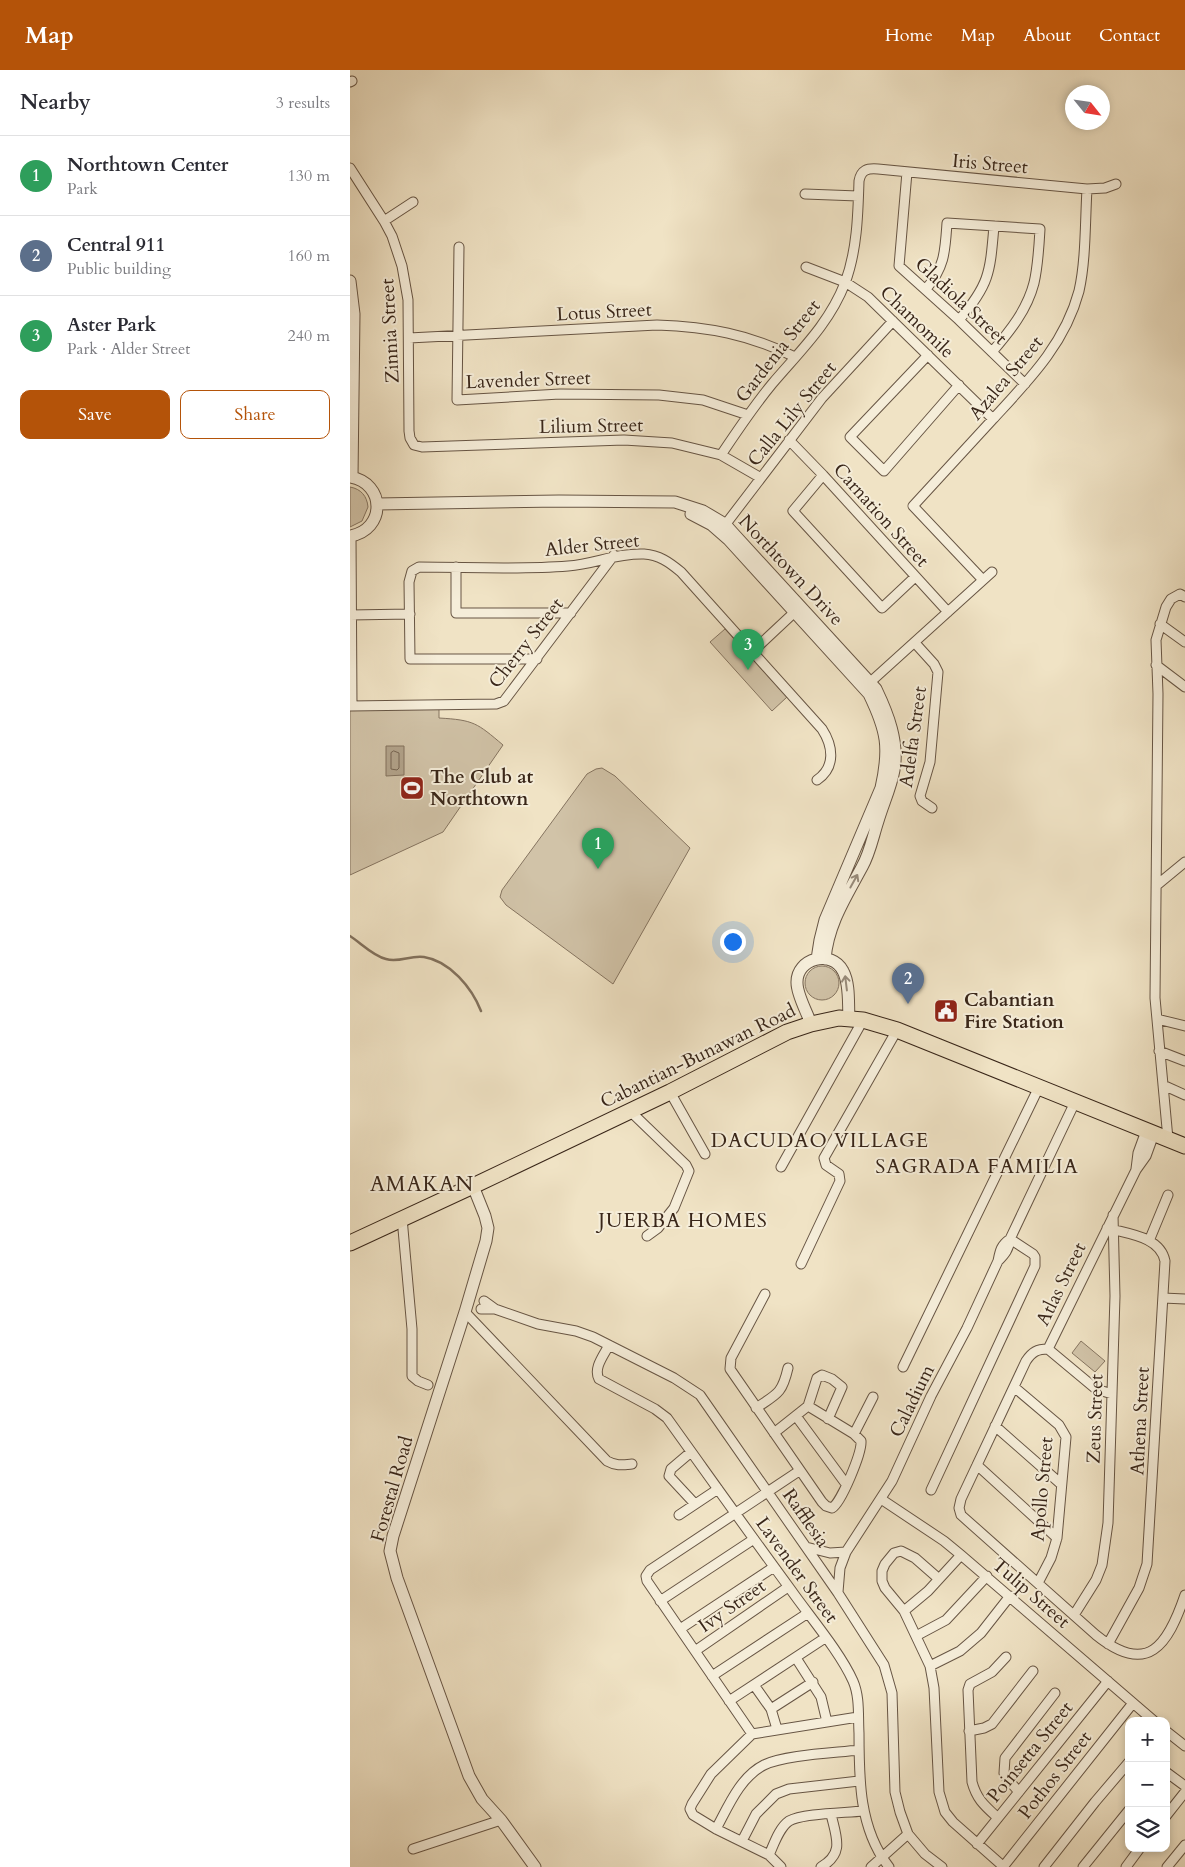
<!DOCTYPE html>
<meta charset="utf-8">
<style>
body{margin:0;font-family:Cardo,serif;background:#f7f7f7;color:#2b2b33}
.controls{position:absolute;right:15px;bottom:15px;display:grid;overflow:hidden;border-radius:10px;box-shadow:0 2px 8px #0003}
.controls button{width:45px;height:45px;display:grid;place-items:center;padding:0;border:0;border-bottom:1px solid #e1e1e2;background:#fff;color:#2b2b33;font:25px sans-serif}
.compass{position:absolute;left:715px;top:15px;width:45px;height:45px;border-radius:50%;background:#fff;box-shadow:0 2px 8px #0003;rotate:120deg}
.you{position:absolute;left:382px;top:871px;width:18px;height:18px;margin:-12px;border:4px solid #fff;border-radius:50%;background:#1a73e8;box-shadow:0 0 0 8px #1a73e833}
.badge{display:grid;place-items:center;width:32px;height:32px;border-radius:50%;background:#b45309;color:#fff;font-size:16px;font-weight:700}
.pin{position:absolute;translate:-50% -41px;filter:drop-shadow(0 1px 2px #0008)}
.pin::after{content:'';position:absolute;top:26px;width:18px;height:15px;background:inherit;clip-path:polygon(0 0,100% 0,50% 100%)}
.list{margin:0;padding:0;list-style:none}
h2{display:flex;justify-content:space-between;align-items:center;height:65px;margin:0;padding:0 20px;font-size:21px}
h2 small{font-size:16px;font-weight:400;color:#7c7c81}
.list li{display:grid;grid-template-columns:32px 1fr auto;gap:15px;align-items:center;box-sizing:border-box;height:80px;padding:0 20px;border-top:1px solid #e1e1e2}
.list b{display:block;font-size:19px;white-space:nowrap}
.list p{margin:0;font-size:16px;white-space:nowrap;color:#7c7c81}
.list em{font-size:16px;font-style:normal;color:#7c7c81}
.actions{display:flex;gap:10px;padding:15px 20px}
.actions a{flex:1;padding:11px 0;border:1px solid #b45309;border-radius:10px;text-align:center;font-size:18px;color:#b45309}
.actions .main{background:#b45309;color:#fff}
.icon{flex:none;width:28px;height:28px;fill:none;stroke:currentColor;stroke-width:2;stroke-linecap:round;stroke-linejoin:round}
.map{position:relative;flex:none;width:835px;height:1797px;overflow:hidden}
header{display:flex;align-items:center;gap:30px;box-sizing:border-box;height:70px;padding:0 25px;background:#b45309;color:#fff}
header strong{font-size:24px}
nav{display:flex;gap:28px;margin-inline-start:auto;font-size:18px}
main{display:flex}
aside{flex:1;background:#fff}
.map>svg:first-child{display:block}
</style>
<header>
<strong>Map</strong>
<nav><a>Home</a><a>Map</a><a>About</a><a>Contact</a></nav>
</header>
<main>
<aside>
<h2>Nearby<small>3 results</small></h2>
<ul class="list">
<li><span class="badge" style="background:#2e9e5b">1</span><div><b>Northtown Center</b><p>Park</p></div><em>130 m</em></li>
<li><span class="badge" style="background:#5c6f8a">2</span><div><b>Central 911</b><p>Public building</p></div><em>160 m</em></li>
<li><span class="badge" style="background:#2e9e5b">3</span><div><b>Aster Park</b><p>Park · Alder Street</p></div><em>240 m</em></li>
</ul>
<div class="actions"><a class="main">Save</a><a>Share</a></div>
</aside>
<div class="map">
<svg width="835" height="1797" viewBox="0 0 835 1797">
<rect width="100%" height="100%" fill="#f0e3c5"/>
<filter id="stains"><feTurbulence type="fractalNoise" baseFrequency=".004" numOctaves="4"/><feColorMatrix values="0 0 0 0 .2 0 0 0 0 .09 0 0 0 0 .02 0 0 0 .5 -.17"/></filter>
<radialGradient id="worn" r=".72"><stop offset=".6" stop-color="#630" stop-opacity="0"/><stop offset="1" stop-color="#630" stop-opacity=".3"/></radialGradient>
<!-- green -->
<path fill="#d1c3a8" stroke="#857460" d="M0,417C11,419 17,426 18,437L12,451L0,457Z
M375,559L437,627L422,641L360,572Z
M89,638V648C124,650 127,653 153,675L93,762L0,805V640Z
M252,698L265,706L340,778L263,914L156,835L150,827L152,820L237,704L246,699Z
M455 913a17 17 0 1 1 34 0a17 17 0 1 1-34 0Z
M731,1271L755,1291L745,1302L722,1283Z"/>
<!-- water -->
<path fill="#b2a38b" stroke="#82715d" d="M36,676H54V705L36,706Z
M64,709L68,711L67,717L60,721L53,720V717L59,716Z"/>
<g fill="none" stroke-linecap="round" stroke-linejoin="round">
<!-- shore -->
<path stroke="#766452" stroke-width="1" d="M44,681L49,683V698L47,700L41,699V683Z"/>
<!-- stream -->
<path stroke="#82715d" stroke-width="2.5" d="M0,866C11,873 23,886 36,889C49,893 60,885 74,887C100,891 122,918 131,941"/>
<defs>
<path id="minor" d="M0,12L2,11
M0,98L34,151L42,166L52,196L58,230L59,361L60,368L64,375L72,377L274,370L322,373L371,385L411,408
M557,102L549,196L609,250L675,314
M455,124L508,126
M34,151L63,132
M109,177L107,330L210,324L309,325L353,330L398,345
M456,197L495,212L518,227L643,349
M576,219C595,197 595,181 597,153L690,159C689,177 688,196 684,213C677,240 660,261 642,282
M609,250C640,214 640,202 644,156
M59,268L307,255C359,257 398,264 445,287
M578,285L500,367L534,401L609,315
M439,370L473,405L598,542
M371,385C387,361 403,337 422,314C450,281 479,254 495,213C507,181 508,145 509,111C511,100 517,98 528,99L737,119L755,118L766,114
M473,405L443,441L532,538L565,507
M372,459L472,328L543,251
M1,466L2,636
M106,497V543H221
M633,510L563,436C590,407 616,378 643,349C678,311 715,274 729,221C736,190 735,152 737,119
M0,545L60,544
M810,554L835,572
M565,573L584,594L588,602L580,692L570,726L572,731L582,738
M402,582L449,538
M187,589H60L59,512L62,501L69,497C118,497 169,500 218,496C245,494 266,483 294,484C309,485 319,492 331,502L472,659C483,676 486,697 467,710
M806,595L835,617
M516,616L642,502
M0,636L146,634L154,631L264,485
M807,815L835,792
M807,949L835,956
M809,981L835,991
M813,1015L835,1025
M320,1022L355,1084
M279,1040L336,1095L339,1101L324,1138L308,1158L297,1166
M818,1069L805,928L808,624L806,570L816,537L821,529L830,524L835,527
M431,1097L513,950
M786,1099L788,1083L796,1061
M52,1148L62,1259V1306L68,1311L78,1315
M757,1158C777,1164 810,1166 815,1191L797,1494L789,1518L758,1574
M799,1171L818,1125
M648,1191C655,1184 659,1179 660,1169L725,1032
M451,1194L490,1111L489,1104L476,1095L474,1088L547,960
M415,1224L381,1288L380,1299L472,1432L476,1436L482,1438C491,1433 512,1383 511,1371L504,1364L458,1336
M813,1228L835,1229
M134,1231L145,1239
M131,1239H145L188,1254L226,1261L243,1267L324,1308L350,1325L488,1523L534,1595L542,1623L545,1722L550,1742L558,1764L575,1784L592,1797
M115,1242L257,1391C266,1396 272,1395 282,1394
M259,1275C254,1285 243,1298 249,1309L305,1339L317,1348C358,1405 399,1463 441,1520C460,1547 490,1582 503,1611C510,1627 508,1646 509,1663C509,1709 509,1759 539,1797
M698,1279C687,1279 682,1282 676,1291L611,1429L609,1438L611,1445L746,1565C798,1607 818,1575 835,1525
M698,1279L786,1100L796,1086L804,1064
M698,1279L746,1319L762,1324
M553,1297L689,1017
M664,1317L709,1355L716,1367L707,1468L701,1488L688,1513
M406,1338C427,1324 432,1324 438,1298
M446,1346L496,1414
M645,1356L711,1414
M424,1363L458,1336L467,1308L472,1305L482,1309L492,1317L478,1349
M504,1364L523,1327
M341,1382L321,1399L319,1406L345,1434
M627,1395L707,1468
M581,1420L685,1196V1187L683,1184L660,1169
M531,1429L594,1471L611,1485L804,1651
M329,1445L368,1419
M456,1477L480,1483L496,1482
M589,1509L565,1488L551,1481L544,1483L535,1494L532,1501V1511L535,1518L554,1541L580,1596L584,1618L589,1722L595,1742L603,1752L654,1797
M488,1522L490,1498L496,1482L542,1411L581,1326L617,1258L648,1191C650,1181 651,1175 660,1169
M310,1531L404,1469
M554,1541L578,1521L611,1485
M724,1545L746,1510L752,1495L758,1453L765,1226L763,1145
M330,1559L424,1497
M566,1566L596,1550L637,1506
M345,1581L438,1517
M446,1588L471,1627L477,1652
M580,1596L610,1581L631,1563L660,1526
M362,1606L458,1543
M404,1615L421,1639L427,1659
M379,1631L475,1568
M421,1639L463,1612
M619,1661L634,1658L642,1654L683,1601
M816,1661L835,1676
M402,1664L297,1511L296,1506L300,1500L449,1401
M816,1702L835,1716
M669,1722L655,1706L654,1703L655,1688L705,1623
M816,1746L835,1722
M648,1748C635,1736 627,1730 622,1712L618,1620L620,1614L642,1602L656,1587
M366,1759C378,1737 390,1707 414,1695C434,1685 484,1683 509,1680
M392,1771L406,1744L426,1724L439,1719L509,1711
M627,1774L758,1611
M63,1779L151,1750
M419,1785C424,1774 429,1758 439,1751C453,1743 496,1743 513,1741
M431,1797L419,1785L366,1759L343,1745L340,1739L342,1734L361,1704L402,1664L508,1647
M471,1797C495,1783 486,1767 481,1744
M521,1797L558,1764
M653,1797L783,1633
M694,1797L745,1732L779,1692
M733,1797L779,1740
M776,1797L790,1778
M817,1797L835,1775"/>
<path id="tertiary" d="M0,211L4,244L2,407
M0,407C36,413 36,460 0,466
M27,434L209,431L325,432L353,441L375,454L383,463L526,619C538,644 549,672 544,700C541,717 533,734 528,751C523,766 520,783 512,797C496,827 478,854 475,889
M341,444L362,455L378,469L519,624C537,661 540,678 531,718L475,850L470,870L467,889
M461,954C457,942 447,925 447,913C446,888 482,879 493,901C500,914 498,934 499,947
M123,1116L135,1146L138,1158L136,1171L115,1242L43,1466L40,1481L47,1508L119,1706L132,1729L151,1750L185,1797"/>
<path id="primary" d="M0,1173L123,1116L320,1022L437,962L461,954L489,948L513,950L547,960L835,1076"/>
</defs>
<!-- minor casing -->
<use href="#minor" stroke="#675544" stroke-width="11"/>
<!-- tertiary casing -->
<use href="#tertiary" stroke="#675544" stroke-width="13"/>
<!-- primary casing -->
<use href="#primary" stroke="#392619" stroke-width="17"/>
<!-- minor -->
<use href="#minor" stroke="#f5edd9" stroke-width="9"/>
<!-- tertiary -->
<use href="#tertiary" stroke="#f5edd9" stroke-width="11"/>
<!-- primary -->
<use href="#primary" stroke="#f0e3c5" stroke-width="15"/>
</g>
<!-- one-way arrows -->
<defs><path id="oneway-shaft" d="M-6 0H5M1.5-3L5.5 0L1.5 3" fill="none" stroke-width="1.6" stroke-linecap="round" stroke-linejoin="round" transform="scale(1.25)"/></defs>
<g stroke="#978a79">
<use href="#oneway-shaft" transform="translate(504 811) rotate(-61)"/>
<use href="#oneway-shaft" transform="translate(496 913) rotate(-97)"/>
</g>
<!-- icons -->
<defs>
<symbol id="stadium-square" viewBox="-11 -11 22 22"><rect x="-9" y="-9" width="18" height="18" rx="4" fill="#8f2418" stroke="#f5edd9"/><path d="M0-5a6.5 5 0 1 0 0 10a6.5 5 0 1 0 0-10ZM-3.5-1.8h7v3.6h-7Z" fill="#fff"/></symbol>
<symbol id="civic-square" viewBox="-11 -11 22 22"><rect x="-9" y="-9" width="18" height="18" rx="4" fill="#8f2418" stroke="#f5edd9"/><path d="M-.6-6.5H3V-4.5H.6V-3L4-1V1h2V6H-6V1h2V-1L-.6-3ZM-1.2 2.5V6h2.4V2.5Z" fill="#fff"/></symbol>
</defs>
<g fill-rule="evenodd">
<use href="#stadium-square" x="48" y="704" width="28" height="28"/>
<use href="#civic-square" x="582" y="927" width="28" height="28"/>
</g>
<g text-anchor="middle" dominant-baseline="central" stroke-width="4" stroke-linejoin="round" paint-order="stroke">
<!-- street labels -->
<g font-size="19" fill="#392619" stroke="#f5edd9">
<text transform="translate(640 94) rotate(5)">Iris Street</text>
<text transform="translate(611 231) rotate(43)">Gladiola Street</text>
<text transform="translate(254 242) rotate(-3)">Lotus Street</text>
<text transform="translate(567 252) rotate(44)">Chamomile</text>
<text transform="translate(40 261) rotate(-93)">Zinnia Street</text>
<text transform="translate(428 281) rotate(-52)">Gardenia Street</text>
<text transform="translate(656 308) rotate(-50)">Azalea Street</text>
<text transform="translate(178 310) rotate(-2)">Lavender Street</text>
<text transform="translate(442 344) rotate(-51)">Calla Lily Street</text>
<text transform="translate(241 356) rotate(-1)">Lilium Street</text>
<text transform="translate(531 445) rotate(48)">Carnation Street</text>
<text transform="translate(242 475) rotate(-6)">Alder Street</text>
<text transform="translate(441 500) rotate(47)">Northtown Drive</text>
<text transform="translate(176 573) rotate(-52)">Cherry Street</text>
<text transform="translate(563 667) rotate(-82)">Adelfa Street</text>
<text transform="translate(348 986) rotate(-26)">Cabantian-Bunawan Road</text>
<text transform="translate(711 1214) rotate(-64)">Atlas Street</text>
<text transform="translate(562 1331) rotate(-64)">Caladium</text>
<text transform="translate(745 1349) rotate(-88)">Zeus Street</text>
<text transform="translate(790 1351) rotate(-87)">Athena Street</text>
<text transform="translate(42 1419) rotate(-74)">Forestal Road</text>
<text transform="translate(692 1419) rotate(-85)">Apollo Street</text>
<text transform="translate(456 1448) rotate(55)">Rafflesia</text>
<text transform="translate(447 1500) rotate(54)">Lavender Street</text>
<text transform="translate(681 1523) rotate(41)">Tulip Street</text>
<text transform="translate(382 1536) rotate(-35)">Ivy Street</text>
<text transform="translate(680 1682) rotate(-51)">Poinsetta Street</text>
<text transform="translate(705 1705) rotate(-52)">Pothos Street</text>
</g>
<!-- poi labels -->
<g font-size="19" font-weight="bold" fill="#392619" stroke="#f5edd9" text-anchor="start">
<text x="80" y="707">The Club at<tspan x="80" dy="22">Northtown</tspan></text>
<text x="614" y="930">Cabantian<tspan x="614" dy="22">Fire Station</tspan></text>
</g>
<!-- neighbourhood labels -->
<g font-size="20" letter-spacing="1" fill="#392619" stroke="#f5edd9">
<text x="470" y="1070">DACUDAO VILLAGE</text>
<text x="627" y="1096">SAGRADA FAMILIA</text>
<text x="333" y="1150">JUERBA HOMES</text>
</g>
<!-- quarter labels -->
<g font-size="21" letter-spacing="1" fill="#392619" stroke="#f5edd9">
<text x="72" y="1114">AMAKAN</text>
</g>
</g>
<rect width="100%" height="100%" filter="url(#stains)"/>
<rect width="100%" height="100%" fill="url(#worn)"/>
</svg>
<div class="controls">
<button>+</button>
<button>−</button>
<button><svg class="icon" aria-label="layers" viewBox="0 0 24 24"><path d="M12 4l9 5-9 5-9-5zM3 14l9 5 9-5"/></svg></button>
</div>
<svg class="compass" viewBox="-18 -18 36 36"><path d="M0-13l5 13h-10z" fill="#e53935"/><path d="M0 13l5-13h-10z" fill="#7c7c81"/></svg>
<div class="you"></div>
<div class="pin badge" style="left:248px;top:799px;background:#2e9e5b">1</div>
<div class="pin badge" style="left:558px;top:934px;background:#5c6f8a">2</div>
<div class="pin badge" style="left:398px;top:600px;background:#2e9e5b">3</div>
</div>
</main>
